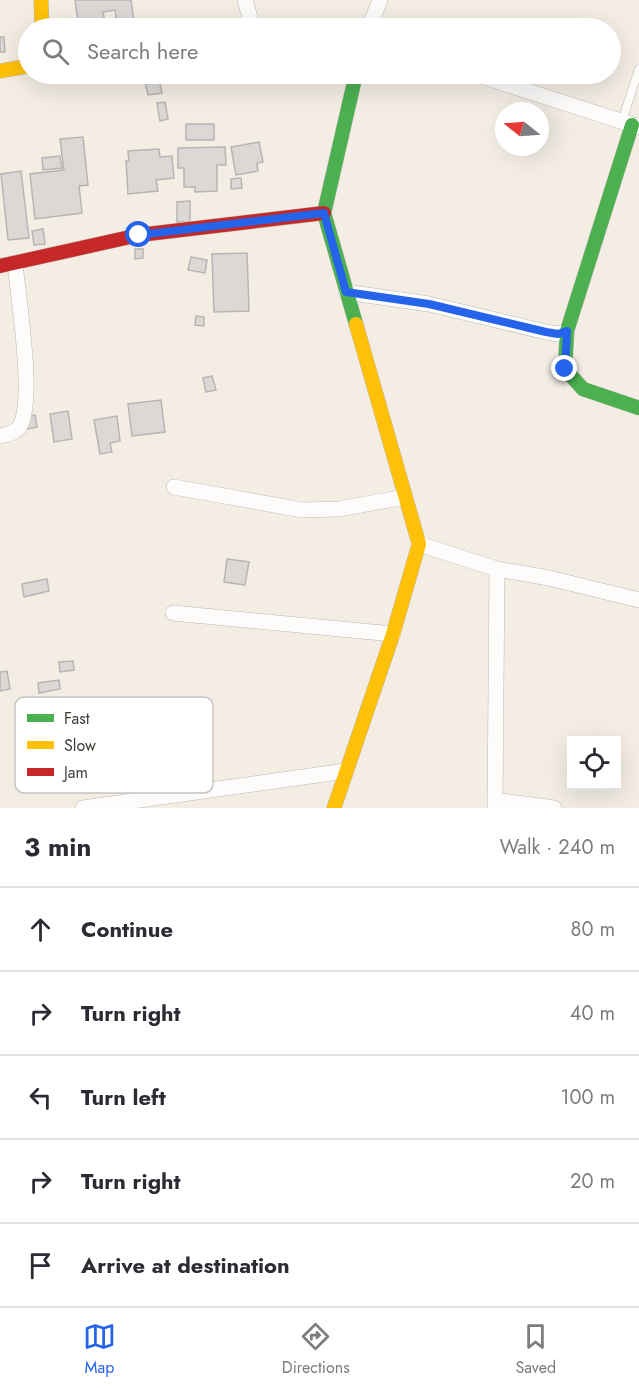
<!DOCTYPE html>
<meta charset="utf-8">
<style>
body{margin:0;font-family:Jost,sans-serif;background:#f7f7f7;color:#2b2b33}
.controls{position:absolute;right:18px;bottom:18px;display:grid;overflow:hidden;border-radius:0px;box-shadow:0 6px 24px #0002}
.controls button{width:54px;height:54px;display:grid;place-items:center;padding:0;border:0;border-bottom:2px solid #e1e1e2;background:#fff;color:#2b2b33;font:30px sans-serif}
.compass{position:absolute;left:495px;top:102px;width:54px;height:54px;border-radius:50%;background:#fff;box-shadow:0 6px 24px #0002;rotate:287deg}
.stop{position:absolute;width:18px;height:18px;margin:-14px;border:4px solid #2563eb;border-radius:50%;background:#fff}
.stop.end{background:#2563eb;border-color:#fff;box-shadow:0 2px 6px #0008}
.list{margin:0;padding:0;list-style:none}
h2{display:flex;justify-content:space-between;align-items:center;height:78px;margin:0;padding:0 24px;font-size:26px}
h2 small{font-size:20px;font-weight:400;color:#7c7c81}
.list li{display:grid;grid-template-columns:39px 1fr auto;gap:18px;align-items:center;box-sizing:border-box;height:84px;padding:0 24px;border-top:2px solid #e1e1e2}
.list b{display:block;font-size:22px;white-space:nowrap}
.list em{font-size:20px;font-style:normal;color:#7c7c81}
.icon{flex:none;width:33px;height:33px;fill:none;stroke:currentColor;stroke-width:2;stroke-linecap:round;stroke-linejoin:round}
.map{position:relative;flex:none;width:639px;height:808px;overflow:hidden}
.search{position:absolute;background:#fff;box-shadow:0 6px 24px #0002;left:18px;right:18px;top:18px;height:66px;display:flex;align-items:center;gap:15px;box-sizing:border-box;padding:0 21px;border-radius:33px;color:#7c7c81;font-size:22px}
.sheet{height:498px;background:#fff}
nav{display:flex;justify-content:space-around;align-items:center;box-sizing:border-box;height:84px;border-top:2px solid #e1e1e2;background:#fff;font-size:16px;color:#7c7c81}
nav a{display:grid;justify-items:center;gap:3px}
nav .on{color:#2563eb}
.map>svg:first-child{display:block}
</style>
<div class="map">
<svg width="639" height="808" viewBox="0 0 639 808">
<rect width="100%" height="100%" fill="#f3ede4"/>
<!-- building -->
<path fill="#dcd8d6" stroke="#b9b4b2" stroke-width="1.5" d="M75,0H131L134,21L117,23L115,10L103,12L106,27L79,28Z
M0,37H4L5,52H0Z
M158,75L162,93L148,95L144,78Z
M165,102L168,119L160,121L157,103Z
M186,124H214V140H186Z
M83,137L88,185L79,186L82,213L35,219L30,174L64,170L60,139Z
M259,142L263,162L257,163L258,171L236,175L231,147Z
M225,147L226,165H217V191L195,192V187H184V168H178V148Z
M159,149L160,157L172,156L174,178L156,180L158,191L128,194L126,161H129L128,151Z
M60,156L62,168L43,170L42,158Z
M21,171L29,238L8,240L1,174Z
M241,178L242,188L231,189V179Z
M190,201V222H177V202Z
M43,229L45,244L34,245L32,231Z
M135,249H143V258L135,259Z
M247,253L249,311L214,312L212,254Z
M191,257L207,260L205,273L188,270Z
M196,316L204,317V326L195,325Z
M212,376L216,390L206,392L203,378Z
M161,400L165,432L132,436L128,404Z
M68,411L72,439L54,442L50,414Z
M35,415L37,427L27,429L25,417Z
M117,416L120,441L110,443L112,452L100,454L94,420Z
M227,559L249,562L245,585L224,582Z
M47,579L49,591L24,597L22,584Z
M73,661L74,670L60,672L59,662Z
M7,671L10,689L0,691V672Z
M59,680L60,689L39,693L38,683Z"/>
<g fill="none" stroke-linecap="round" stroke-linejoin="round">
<defs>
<path id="lane" d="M622,121L639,69"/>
<path id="street" d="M245,0L253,28
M369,28L380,0
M475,74L639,127
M346,292L429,304L546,332L558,334L567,331
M0,436C8,434 16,433 20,426C35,399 18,297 15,263
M174,487L302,510L339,509L405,497
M419,544L497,569L549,578L639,600
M173,613L393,634
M495,800L554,808
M83,808L346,771
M495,808L497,569"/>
<path id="fast" d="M632,125L567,331L565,369L583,389L639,408
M356,324L324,213L356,74"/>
<path id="slow" d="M41,0L42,28
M0,71L28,66
M334,808L393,634L419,544L356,324"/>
<path id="jam" d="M0,266L139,235L324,213"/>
</defs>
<!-- lane casing -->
<use href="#lane" stroke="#bdb8b1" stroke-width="9"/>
<!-- street casing -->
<use href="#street" stroke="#bdb8b1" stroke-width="16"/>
<!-- fast casing -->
<use href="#fast" stroke="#bdb8b1" stroke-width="15"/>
<!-- slow casing -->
<use href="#slow" stroke="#bdb8b1" stroke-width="15"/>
<!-- jam casing -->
<use href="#jam" stroke="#bdb8b1" stroke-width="15"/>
<!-- lane -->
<use href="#lane" stroke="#fdfcfb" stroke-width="8"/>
<!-- street -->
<use href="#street" stroke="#fdfcfb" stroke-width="15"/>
<!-- fast -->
<use href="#fast" stroke="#4caf50" stroke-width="14"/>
<!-- slow -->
<use href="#slow" stroke="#ffc107" stroke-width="14"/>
<!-- jam -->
<use href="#jam" stroke="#c62828" stroke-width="14"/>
</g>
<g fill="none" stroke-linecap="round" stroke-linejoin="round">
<!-- route -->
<path stroke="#2563eb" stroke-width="8" d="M139,235L324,213L346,292L429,304L546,332L558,334L567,331L565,369"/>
</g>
<!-- legend -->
<rect x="15" y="697" width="198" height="96" rx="9" fill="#fff" stroke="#c6c4c3" stroke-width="1.5"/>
<rect x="27" y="714" width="27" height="8" fill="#4caf50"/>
<rect x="27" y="741" width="27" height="8" fill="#ffc107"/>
<rect x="27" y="768" width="27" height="8" fill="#c62828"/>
<g font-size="16" fill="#403c36">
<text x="64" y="724">Fast</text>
<text x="64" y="751">Slow</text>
<text x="64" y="778">Jam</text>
</g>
</svg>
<div class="controls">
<button><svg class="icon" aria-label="locate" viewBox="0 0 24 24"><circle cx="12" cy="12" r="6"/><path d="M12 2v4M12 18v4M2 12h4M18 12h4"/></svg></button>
</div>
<svg class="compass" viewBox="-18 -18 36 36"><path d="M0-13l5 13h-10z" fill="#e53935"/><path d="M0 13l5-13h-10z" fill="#7c7c81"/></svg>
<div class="stop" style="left:139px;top:235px"></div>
<div class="stop end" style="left:565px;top:369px"></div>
<div class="search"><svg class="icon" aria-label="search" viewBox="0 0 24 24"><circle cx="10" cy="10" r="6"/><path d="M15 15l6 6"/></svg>Search here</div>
</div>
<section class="sheet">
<h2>3 min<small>Walk · 240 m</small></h2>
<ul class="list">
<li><svg class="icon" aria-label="ahead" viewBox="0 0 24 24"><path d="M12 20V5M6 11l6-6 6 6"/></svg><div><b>Continue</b></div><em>80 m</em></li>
<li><svg class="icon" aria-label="right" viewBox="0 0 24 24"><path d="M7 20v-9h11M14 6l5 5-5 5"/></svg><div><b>Turn right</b></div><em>40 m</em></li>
<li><svg class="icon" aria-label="left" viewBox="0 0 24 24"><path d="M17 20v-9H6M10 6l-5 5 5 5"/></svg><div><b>Turn left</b></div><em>100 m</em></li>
<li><svg class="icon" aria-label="right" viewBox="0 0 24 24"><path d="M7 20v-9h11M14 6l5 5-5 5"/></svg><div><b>Turn right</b></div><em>20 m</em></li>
<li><svg class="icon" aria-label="arrive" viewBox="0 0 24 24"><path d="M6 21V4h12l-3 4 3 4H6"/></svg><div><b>Arrive at destination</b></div></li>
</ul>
</section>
<nav>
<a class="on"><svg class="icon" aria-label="map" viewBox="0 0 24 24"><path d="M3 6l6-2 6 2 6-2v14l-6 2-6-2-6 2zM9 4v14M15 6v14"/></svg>Map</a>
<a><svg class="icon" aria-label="directions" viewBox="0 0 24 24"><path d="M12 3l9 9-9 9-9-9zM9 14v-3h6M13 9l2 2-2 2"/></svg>Directions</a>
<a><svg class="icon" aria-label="saved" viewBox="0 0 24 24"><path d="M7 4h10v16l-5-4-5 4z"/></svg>Saved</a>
</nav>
